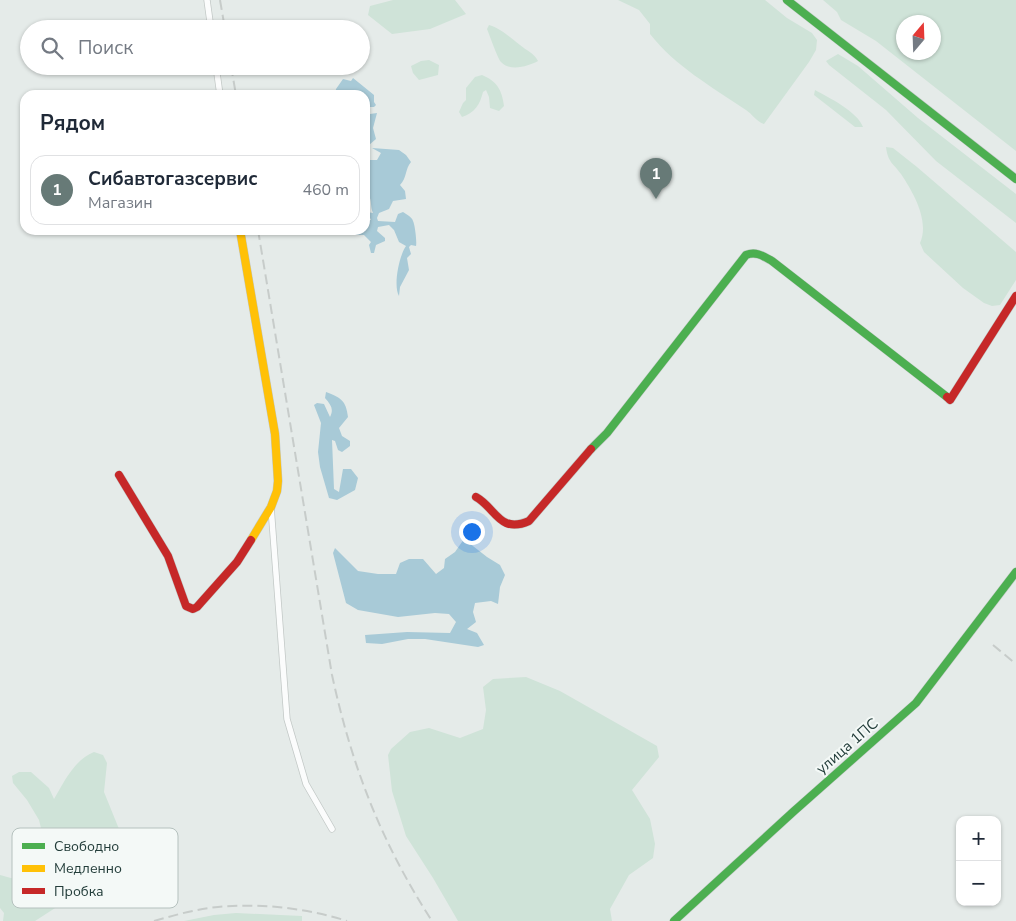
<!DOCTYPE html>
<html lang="ru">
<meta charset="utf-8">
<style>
body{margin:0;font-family:"Nunito Sans",sans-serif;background:#f2f2f3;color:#1f2937}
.controls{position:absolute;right:15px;bottom:15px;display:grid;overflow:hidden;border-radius:10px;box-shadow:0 1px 4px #0004}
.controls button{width:45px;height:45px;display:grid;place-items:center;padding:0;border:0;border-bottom:1px solid #e0e1e3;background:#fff;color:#1f2937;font:25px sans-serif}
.compass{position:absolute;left:896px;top:15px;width:45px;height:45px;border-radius:50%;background:#fff;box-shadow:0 1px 4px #0004;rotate:19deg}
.you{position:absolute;left:471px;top:531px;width:18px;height:18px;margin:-12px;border:4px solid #fff;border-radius:50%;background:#1a73e8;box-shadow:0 0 0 8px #1a73e833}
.badge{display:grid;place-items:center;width:32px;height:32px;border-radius:50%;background:#677a77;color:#fff;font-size:16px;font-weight:700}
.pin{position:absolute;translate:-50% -41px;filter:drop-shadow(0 1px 2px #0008)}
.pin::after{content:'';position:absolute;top:26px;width:18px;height:15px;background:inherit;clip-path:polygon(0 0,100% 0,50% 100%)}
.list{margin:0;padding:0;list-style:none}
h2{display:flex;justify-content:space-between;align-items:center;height:65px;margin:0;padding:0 20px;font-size:21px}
h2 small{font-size:16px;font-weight:400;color:#747a83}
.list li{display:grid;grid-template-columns:32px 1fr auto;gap:15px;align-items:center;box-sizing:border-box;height:70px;margin:0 10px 10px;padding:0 10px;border:1px solid #e0e1e3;border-radius:15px}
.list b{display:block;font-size:19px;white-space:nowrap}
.list p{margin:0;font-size:16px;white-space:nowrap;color:#747a83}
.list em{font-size:16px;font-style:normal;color:#747a83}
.icon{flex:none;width:28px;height:28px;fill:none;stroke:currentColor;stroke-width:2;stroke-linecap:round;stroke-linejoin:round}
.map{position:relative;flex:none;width:1016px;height:921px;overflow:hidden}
.search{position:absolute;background:#fff;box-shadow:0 1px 4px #0004;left:20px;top:20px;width:350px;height:55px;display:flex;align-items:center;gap:12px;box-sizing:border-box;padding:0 18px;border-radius:28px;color:#747a83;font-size:19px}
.panel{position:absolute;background:#fff;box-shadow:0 1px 4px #0004;left:20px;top:90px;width:350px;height:145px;border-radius:15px}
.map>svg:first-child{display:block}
</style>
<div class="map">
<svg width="1016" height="921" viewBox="0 0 1016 921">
<rect width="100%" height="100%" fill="#e5ebe9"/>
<!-- green -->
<path fill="#cfe3d8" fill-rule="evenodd" d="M393,0H455L466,14L430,29L392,34L368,15L370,6Z
M618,0H765L787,18L812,33L817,40L816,50L809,62L764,124C757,122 752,114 746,110C712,87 675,66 650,34V24L639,10Z
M823,0H1016V151L876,41L841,20L837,12ZM904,22H934V52H904Z
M489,25C502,29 509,37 520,45C527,51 534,53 538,61C529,66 510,72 501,62C497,57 490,36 487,29Z
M838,54L858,66L918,118L1016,194V223L936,161L886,110L829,65L826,61Z
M429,60L439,65L438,75L419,80L413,73L411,66L421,61Z
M482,75C497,81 502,90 504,106L499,111L490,108L489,97L486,90L483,92C480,104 475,113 462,117L459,112L463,103L466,100V88L475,77Z
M815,90C828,97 858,112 863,127H855L814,95Z
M886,147L893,148L917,167L1016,252V280L1000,305L992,306L984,303L963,288L924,252L920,243C930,221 913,192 901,174C892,162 888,162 886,147Z
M526,677L560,691L657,746L659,757L632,790L650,819L655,844L653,858L629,875L610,909L612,921H458L433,878L406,836L392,791L388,755L391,749L410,732L429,728L460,738L483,729L486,710L483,687L493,679Z
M94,752L103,755L107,763L104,792L119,829L112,847L98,852L81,841L75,843V849L78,875L73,889L66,901L35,921H3L4,913L0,908V875C11,878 39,887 46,875C49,871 51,865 53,861L45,844L39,820L27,800L13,783L12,776L19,772H31L49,788L54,799C64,782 75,759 94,752Z
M236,913L302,916V921H184L214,915Z"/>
<!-- water -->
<path fill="#a8cad7" d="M353,78L374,95V102L376,105L374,107H365V95H335L336,89L343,79L351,81Z
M365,109L368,110L370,114L377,113L373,128L376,139L369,145L365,144Z
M372,148L399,150L406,155L411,162C405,169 407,178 400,185L405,191L406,199L393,201L389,209L379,213L377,218L378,221L395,222L398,214L403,212C406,214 412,217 413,221C415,225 417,242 416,246L411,245L409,247L411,254L407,258L409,270L400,287L399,296C393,286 399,256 406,246L399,242L394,230L389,225L378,227L377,231L385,238V241L376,245L374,253H371L369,245L371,242L364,235H355L343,230H365V219L366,220H371L367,212L373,213C370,206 372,201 369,196L365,195V162L367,160H377L381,153Z
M326,392C341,398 346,400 348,417L339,428L342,436L350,441V446L342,452L338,450L335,441L332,440L334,489L339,492L343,469H351L358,478L355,490L337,500L329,498L320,467L318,452L321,423L314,405L317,403L324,404L330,417C334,409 331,405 325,398Z
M464,539L487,557L500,565L505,575L500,587L498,604L491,601L475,603L473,612L476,622L467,629L477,633L484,645L478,647L425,639H408L382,644L366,643L365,635L407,632L450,633L456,622L449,614L435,613L398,617L358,610L346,603L333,553L335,548L358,571L378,574H396L400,563L409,559H423L436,574L444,568L445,559L455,552Z"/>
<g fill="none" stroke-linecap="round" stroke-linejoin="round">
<defs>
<path id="street" d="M207,0L211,29
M216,66L220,95
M271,507L287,719L306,784L332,829"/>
<path id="fast" d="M787,0L1016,179
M591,449L607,433L746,255C756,251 763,256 772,261L947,397
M674,921L793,812L916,703L1016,572"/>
<path id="slow" d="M240,230L275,434L278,481L277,491L271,507L251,540"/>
<path id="jam" d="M947,397L950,400L1016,296
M119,475L168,556L186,606L193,609L197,607L237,562L251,540
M476,497C496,508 499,534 529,521L591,449"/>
</defs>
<!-- street casing -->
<use href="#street" stroke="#c2c8c6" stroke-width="7"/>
<!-- fast casing -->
<use href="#fast" stroke="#c1c8c6" stroke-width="9"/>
<!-- slow casing -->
<use href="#slow" stroke="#c1c8c6" stroke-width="9"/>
<!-- jam casing -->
<use href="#jam" stroke="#c1c8c6" stroke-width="9"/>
<!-- street -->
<use href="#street" stroke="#fbfcfc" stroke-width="5.5"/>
<!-- fast -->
<use href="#fast" stroke="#4caf50" stroke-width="8"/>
<!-- slow -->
<use href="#slow" stroke="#ffc107" stroke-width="8"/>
<!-- jam -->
<use href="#jam" stroke="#c62828" stroke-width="8"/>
<!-- rail -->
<path stroke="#c7ccca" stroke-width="2" stroke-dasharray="10 5" stroke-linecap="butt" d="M220,0L225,29
M231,66L236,95
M258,230L332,675C352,767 381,842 432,921
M993,645L1016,664
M154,921C175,915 196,909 218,907C260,903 307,908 347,921"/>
</g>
<g text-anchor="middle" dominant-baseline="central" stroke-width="4" stroke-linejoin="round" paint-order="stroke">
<!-- street labels -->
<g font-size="15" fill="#233d3a" stroke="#f4f9f7">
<text transform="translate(847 746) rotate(-41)">улица 1ПС</text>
</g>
</g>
<!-- legend -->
<rect x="12" y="828" width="166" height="80" rx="8" fill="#f4f9f7" stroke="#b5c1be" stroke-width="1"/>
<rect x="22" y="843" width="23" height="6" fill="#4caf50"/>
<rect x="22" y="865" width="23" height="7" fill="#ffc107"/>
<rect x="22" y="888" width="23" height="6" fill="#c62828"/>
<g font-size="14" fill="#233d3a">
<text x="54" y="851">Свободно</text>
<text x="54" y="873">Медленно</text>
<text x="54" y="896">Пробка</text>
</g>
</svg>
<div class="controls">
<button>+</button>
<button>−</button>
</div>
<svg class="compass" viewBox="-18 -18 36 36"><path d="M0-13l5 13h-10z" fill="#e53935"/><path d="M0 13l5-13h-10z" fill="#747a83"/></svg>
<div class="you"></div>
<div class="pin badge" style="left:656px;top:199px">1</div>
<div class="search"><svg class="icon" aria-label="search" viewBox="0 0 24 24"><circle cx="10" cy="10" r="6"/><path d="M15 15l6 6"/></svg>Поиск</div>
<section class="panel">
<h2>Рядом<small></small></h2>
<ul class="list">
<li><span class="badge">1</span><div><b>Сибавтогазсервис</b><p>Магазин</p></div><em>460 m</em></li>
</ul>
</section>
</div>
